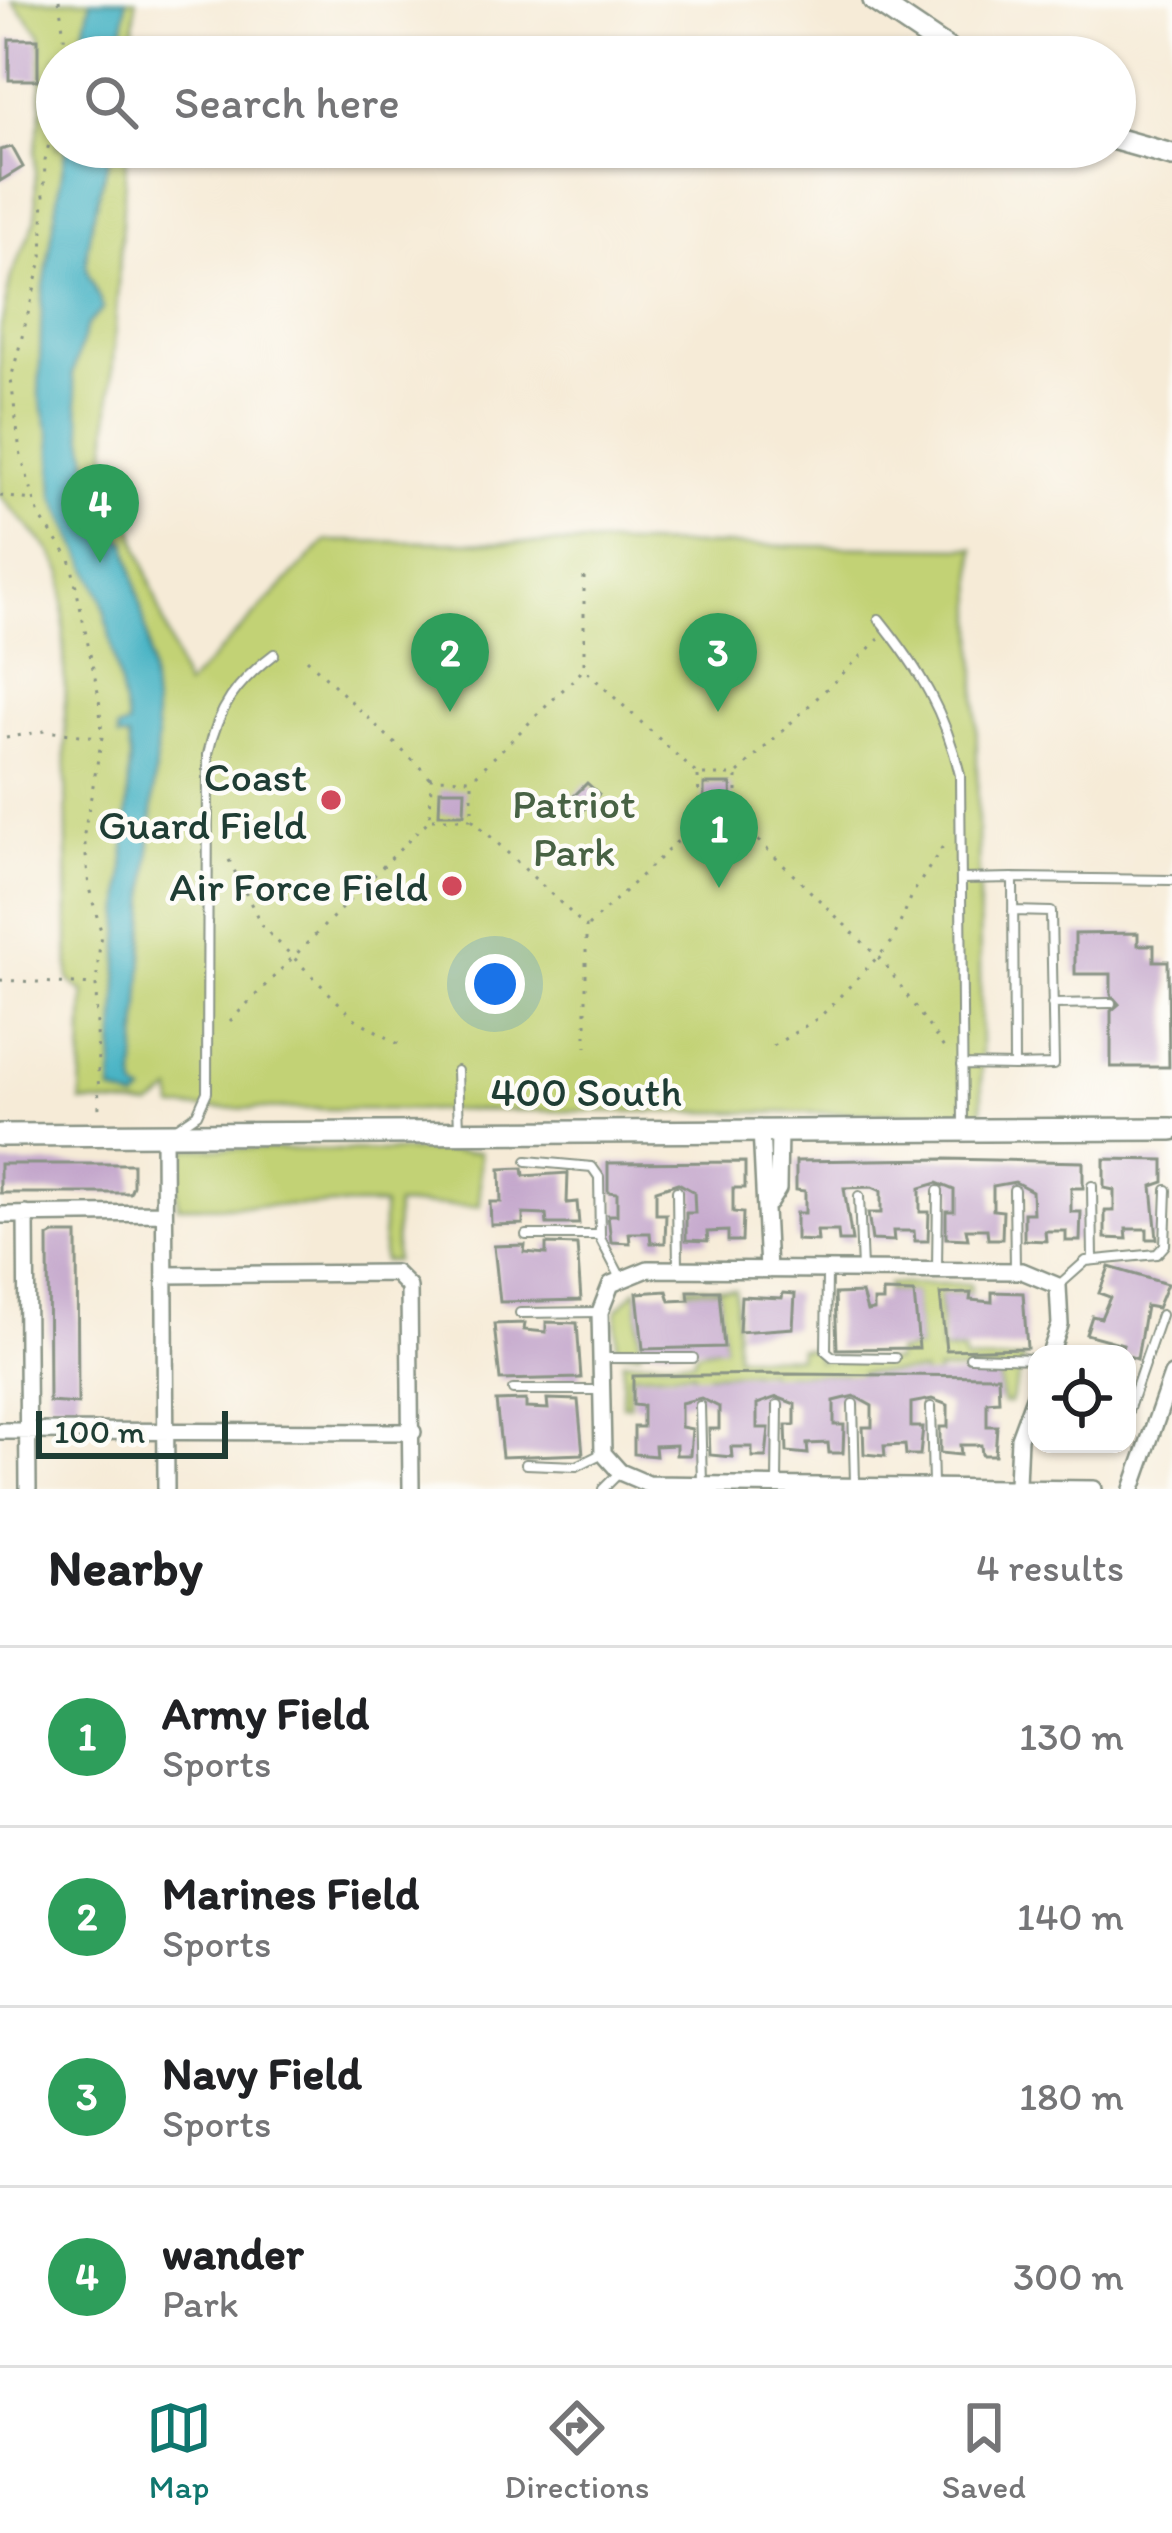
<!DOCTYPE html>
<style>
body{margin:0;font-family:Itim,sans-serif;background:#f2f2f2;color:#202124}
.controls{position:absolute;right:36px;bottom:36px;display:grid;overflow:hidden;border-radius:24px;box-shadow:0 3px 9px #0004}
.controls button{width:108px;height:108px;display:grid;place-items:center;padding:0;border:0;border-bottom:3px solid #e0e0e0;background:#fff;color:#202124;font:60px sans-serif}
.scale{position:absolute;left:36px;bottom:30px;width:192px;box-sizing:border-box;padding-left:12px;border:6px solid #1f3d34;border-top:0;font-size:33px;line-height:42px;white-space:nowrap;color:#1f3d34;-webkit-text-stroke:9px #fdfcf7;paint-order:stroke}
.you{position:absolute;left:495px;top:984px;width:42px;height:42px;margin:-30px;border:9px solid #fff;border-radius:50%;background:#1a73e8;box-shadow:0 0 0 18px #1a73e833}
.badge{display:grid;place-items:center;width:78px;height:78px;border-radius:50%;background:#0f766e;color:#fff;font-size:39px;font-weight:700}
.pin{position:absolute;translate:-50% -99px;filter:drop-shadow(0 3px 6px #0008)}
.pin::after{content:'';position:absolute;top:63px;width:42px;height:36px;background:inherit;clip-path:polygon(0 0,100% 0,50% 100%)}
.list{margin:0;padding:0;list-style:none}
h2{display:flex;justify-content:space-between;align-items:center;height:156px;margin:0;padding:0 48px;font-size:51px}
h2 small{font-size:39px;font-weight:400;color:#757577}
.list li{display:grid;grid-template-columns:78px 1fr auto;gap:36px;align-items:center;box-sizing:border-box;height:180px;padding:0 48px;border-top:3px solid #e0e0e0}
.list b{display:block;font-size:45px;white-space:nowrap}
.list p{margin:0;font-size:39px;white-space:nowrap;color:#757577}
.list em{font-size:39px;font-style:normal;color:#757577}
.icon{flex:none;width:66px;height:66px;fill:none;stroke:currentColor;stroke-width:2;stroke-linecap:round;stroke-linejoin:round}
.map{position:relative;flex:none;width:1172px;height:1489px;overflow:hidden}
.search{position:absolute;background:#fff;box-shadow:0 3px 9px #0004;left:36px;right:36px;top:36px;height:132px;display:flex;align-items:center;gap:30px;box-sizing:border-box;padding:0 42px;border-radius:66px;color:#757577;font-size:45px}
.sheet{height:876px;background:#fff}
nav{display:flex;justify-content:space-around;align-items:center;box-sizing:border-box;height:168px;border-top:3px solid #e0e0e0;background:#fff;font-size:33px;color:#757577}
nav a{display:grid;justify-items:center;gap:6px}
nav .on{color:#0f766e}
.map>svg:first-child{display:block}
</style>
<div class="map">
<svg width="1172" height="1489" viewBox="0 0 1172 1489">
<rect width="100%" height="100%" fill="#fdfcf7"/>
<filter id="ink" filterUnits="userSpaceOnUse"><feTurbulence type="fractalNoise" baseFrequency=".00833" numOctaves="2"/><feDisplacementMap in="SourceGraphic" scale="24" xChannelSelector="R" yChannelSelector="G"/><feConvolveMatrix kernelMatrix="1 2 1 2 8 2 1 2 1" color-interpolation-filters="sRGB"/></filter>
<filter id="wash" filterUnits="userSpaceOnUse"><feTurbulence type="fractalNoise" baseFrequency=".004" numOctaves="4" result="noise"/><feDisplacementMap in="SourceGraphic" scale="48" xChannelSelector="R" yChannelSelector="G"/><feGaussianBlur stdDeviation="2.7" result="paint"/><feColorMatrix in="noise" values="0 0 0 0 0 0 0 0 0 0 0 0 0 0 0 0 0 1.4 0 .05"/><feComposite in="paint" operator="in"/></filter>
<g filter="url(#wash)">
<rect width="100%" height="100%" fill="#f6ebd7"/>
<!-- green -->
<path fill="#c2d274" stroke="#708854" stroke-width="3" d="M12,0H136L132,57H57V147H127L107,451L185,687L326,541L974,548L982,1114L174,1108L172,1092L151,1107L81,1102L84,993L69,980L63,573L50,550L0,496V331L11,277L36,219L35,153L42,105L41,34Z
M188,1148L480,1152V1206L396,1205L395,1261H383V1205L178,1206L176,1161Z
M888,1284H970L971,1293L940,1295L941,1351L964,1352L965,1361L1024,1360L1010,1403H1002L999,1371H937L935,1396H924L923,1372L861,1373L860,1396H848L846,1375L786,1374L771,1396L768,1371L708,1374L706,1397H695L693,1372L630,1374L629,1405H622L623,1361L694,1360L696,1352L724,1346L719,1292L688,1291V1286L735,1289L736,1356L798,1357L799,1348L816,1350L817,1361H895L896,1353L919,1348L914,1293L888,1292Z
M637,1289L640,1352L617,1351V1310Z"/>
<!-- water -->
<path fill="#48b4c5" stroke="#34787c" stroke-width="3" d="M91,0H126L121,57H78Z
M66,147H113C105,170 80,252 88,273C92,285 99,295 103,309L87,325L72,374L95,497L107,526L127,543L148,640L157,739L135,1081L137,1091L144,1094L137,1101L112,1092L130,758L128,738H118L117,730L128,726L102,598L54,496L51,437L39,396L42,299Z"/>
<g id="blocks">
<!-- building -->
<path fill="#c4a7cc" d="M9,39H38V80H9Z
M12,147L23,167L0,181V150Z
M587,783L599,794L578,815L566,804Z
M704,784H731L732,809L704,810Z
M440,790H465L464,814H439Z
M1138,933V945H1154V961H1168L1169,1067H1111V1011L1119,1004L1111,995V974H1075V934Z
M945,1159L1083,1162V1188H1071V1212H1081L1080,1241H1066V1231H1045L1046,1241L1024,1240V1213H1033L1032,1191L1015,1182L993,1186V1210L1003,1211L1002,1239H988L987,1229H966L968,1239L946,1238V1211H954V1190L937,1183L920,1188V1212H929L928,1241H915L914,1231H893L894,1241L872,1240L868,1213H881V1191L872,1187L844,1188L852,1241H839L838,1231H817L818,1241L796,1240V1213H805V1191L796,1190V1161Z
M1104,1159L1164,1160V1182L1152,1186L1157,1239H1147V1229H1126L1127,1239L1105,1238V1211H1114V1190L1104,1188Z
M745,1162V1188H733V1212L743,1213L742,1241H728V1231L707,1232L708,1241L686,1240V1213H695L694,1192L678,1183L656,1190V1214H666L665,1243H651L650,1233H629L630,1243L611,1242L608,1215H617V1193L608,1192V1163Z
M0,1164H133V1186L130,1193H0Z
M523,1168L524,1176L568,1173L567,1203L577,1202L579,1224H547L546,1215L523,1214V1224L491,1225L490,1202H501L500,1169Z
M54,1234H77L78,1404L49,1402L48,1237Z
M546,1244L577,1245L581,1300L500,1302L494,1246L525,1245L524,1252L546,1254Z
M1109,1267L1167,1284L1157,1308L1146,1306L1137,1359L1120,1353L1123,1344L1086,1334L1092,1316L1101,1318L1110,1297L1099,1293Z
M667,1291L670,1301L689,1300L688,1291H719L724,1347L643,1349L637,1293Z
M883,1292L914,1293L919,1348L837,1349L835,1294L862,1293L867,1311L874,1310V1301H883Z
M992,1292L1023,1293L1027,1348L946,1350L940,1294L971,1293L970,1300L992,1302Z
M783,1293L795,1294L793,1328L739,1332L741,1296L782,1298Z
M546,1322L577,1323L581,1378L500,1380L494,1324L525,1323L524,1330L546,1332Z
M786,1374L998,1376L999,1401L987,1402V1426H997L995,1455H982L981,1445H960L961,1455L940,1453V1427H948V1405L932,1399L911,1403V1427H923L920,1455H906L905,1445L884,1446L885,1456L864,1454L863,1427H872V1406L854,1396L834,1401V1425H844L843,1453H829L828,1443L807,1444L808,1454L787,1452L786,1425H795V1404L777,1397L757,1404V1428H769L766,1457H752V1447H731L732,1457L710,1455L709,1429H719V1407L701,1398L681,1403V1427L692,1429L690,1455H676V1445L655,1446L656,1456L634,1454V1427H643V1406L633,1405V1376Z
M547,1399L578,1400L583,1454L502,1457L496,1401L526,1400V1408L548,1409Z"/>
</g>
</g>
<g filter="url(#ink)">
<use href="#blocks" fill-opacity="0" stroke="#8a9486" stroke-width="3"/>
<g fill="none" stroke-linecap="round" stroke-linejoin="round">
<defs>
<path id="lane" d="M879,619C920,670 945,712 960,775L963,1126
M1013,878L1172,880
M961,879L1013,878L1014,1066L962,1065
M1013,911L1051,912L1054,1065L1014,1066
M1052,1004L1111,1003
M457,1071L459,1130
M175,1129L197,1114L207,1092L208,754C218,708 237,682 274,654
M527,1161L592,1167L599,1177L600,1238L621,1278
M1092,1186L1093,1260
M1014,1190L1015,1269
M677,1191L678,1268
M859,1196L862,1269
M526,1235H600
M937,1269L938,1191
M827,1272L826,1351L833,1357L895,1358
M1059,1285L1086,1261L1157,1254L1165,1245L1167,1190
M520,1313L600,1312
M970,1357L1037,1359
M603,1358H693
M513,1390H602
M853,1404L855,1483
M700,1406L702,1483
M931,1407L933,1484
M1127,1414L1161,1315
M526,1464L577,1466L603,1453
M777,1483L778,1405
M603,1489L618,1474"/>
<path id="street" d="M761,1129L768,1270
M164,1135L166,1489
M769,1203L778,1189L779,1129
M26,1214L28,1489
M0,1215L164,1213
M165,1275L395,1273L409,1287L411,1489
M1050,1354L1060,1325L1058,1286L1022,1271L648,1269L611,1284L600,1312L603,1453L620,1472L648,1484L1094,1489
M0,1431L413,1432
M1017,1484L1019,1438L1037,1389
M1132,1489L1172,1375"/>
<path id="secondary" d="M874,0L959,57
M1115,139L1172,155
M0,1135L1172,1129"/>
</defs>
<!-- lane casing -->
<use href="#lane" stroke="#8a9486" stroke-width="12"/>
<!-- street casing -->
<use href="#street" stroke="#8a9486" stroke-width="20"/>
<!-- secondary casing -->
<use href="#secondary" stroke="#8a9486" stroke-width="26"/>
<!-- path -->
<path stroke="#8a9486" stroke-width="3" stroke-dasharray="3 9" stroke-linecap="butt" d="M59,0L67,57
M57,111L45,160L42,260L11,379L20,452L39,516L70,558L99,697L102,737L84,834L89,888L101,931L96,985L99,1111
M0,496L33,500
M584,577V667
M307,659L431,778
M6,738L44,731L99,737
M738,773L879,639
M698,776L700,820H735
M432,819H472V779
M472,819L586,927V1047
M229,860L262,926L354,1018L402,1046
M588,926L700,820
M0,980L94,985
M230,1021L430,819L431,778L472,779L584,669L698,775H737V820L885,964L944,1048
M773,1046L820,1017L892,942L913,893L945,843"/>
<!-- lane -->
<use href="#lane" stroke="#fff" stroke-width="8"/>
<!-- street -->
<use href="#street" stroke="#fff" stroke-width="15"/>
<!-- secondary -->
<use href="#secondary" stroke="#fff" stroke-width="21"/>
</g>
</g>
<!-- markers -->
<g fill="#d1495b" stroke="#fdfcf7" stroke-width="4.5">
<circle cx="331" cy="800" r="12"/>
<circle cx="452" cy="886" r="12"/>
</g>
<g text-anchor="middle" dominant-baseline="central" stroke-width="9" stroke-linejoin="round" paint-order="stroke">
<!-- poi labels -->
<g font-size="42" fill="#1f3d34" stroke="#fdfcf7" text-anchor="end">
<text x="307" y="776">Coast<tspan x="307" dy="48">Guard Field</tspan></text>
<text x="428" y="886">Air Force Field</text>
</g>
<!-- park labels -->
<g font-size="42" fill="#486244" stroke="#fdfcf7">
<text x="574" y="803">Patriot<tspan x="574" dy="48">Park</tspan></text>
</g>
<!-- street labels -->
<g font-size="42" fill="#1f3d34" stroke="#fdfcf7">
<text x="586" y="1091">400 South</text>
</g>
</g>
</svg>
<div class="controls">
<button><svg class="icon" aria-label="locate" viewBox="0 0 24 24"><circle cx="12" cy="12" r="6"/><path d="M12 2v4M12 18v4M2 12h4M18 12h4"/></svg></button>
</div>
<div class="scale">100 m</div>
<div class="you"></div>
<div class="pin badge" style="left:719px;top:888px;background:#2e9e5b">1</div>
<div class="pin badge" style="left:450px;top:712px;background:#2e9e5b">2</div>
<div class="pin badge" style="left:718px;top:712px;background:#2e9e5b">3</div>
<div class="pin badge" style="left:100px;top:563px;background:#2e9e5b">4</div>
<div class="search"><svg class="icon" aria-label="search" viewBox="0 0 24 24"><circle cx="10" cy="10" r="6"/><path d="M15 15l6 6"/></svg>Search here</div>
</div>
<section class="sheet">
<h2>Nearby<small>4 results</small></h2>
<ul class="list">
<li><span class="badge" style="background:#2e9e5b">1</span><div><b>Army Field</b><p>Sports</p></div><em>130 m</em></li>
<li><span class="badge" style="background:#2e9e5b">2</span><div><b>Marines Field</b><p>Sports</p></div><em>140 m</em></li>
<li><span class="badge" style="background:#2e9e5b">3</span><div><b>Navy Field</b><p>Sports</p></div><em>180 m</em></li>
<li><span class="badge" style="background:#2e9e5b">4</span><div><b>wander</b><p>Park</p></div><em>300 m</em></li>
</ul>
</section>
<nav>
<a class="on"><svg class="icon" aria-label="map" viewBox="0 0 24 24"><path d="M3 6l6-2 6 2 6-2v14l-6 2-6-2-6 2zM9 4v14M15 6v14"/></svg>Map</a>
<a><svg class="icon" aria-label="directions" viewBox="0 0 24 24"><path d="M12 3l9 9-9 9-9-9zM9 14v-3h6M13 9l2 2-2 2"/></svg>Directions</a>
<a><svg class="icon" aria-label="saved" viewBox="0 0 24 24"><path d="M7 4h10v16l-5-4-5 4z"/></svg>Saved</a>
</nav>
